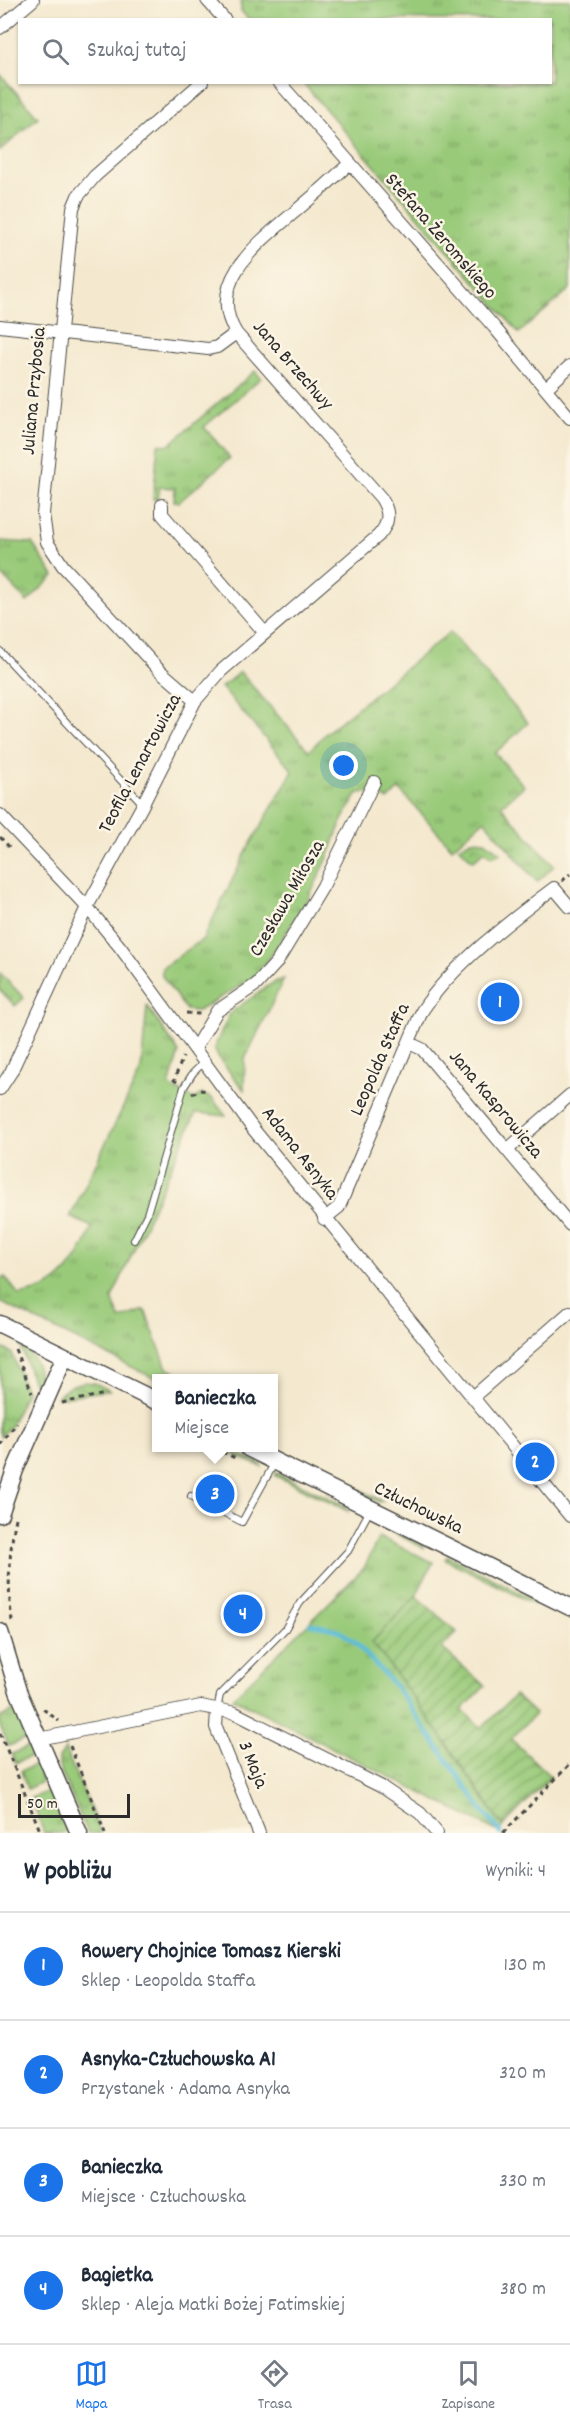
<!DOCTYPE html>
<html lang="pl">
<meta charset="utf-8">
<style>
body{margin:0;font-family:Dekko,sans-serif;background:#f2f2f3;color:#1f2937}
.scale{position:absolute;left:18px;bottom:15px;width:112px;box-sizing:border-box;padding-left:6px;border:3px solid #2b2b2b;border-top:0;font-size:16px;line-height:21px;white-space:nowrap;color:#2b2b2b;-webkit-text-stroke:4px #fcf5e5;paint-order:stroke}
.you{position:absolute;left:344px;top:766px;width:21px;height:21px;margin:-15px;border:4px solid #fff;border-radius:50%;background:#1a73e8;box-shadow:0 0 0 9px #1a73e833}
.badge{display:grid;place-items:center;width:39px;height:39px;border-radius:50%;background:#1a73e8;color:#fff;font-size:20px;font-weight:700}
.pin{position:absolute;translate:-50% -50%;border:3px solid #fff;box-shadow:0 2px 6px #0006}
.popup{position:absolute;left:152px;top:1374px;width:126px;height:78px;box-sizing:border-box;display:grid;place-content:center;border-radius:0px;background:#fff;filter:drop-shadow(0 2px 4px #0005);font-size:20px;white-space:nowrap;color:#747a83}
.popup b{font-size:22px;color:#1f2937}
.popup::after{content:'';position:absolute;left:50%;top:100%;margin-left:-12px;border:12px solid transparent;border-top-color:#fff}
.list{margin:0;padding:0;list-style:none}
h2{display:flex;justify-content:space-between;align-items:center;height:78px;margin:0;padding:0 24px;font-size:26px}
h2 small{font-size:20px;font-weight:400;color:#747a83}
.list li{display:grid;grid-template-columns:39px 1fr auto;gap:18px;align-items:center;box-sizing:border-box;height:108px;padding:0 24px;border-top:2px solid #e0e1e3}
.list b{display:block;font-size:22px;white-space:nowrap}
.list p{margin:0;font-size:20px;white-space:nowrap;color:#747a83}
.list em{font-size:20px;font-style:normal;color:#747a83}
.icon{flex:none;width:33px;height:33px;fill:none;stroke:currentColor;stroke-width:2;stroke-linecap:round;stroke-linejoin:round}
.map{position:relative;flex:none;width:570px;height:1833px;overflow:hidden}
.search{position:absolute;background:#fff;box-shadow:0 2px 4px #0004;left:18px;right:18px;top:18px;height:66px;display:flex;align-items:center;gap:15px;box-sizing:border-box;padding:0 21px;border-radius:0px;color:#747a83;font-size:22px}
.sheet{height:510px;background:#fff}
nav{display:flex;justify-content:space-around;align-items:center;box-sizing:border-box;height:84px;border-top:2px solid #e0e1e3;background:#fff;font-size:16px;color:#747a83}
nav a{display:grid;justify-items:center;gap:3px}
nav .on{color:#1a73e8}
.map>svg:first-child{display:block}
</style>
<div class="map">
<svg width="570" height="1833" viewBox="0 0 570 1833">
<defs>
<pattern id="grass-tufts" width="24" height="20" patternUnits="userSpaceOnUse" patternTransform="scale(1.5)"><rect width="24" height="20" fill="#99ca79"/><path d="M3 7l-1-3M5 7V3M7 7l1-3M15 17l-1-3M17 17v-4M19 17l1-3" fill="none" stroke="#7da463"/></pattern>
<pattern id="park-crowns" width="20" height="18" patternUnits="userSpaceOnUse" patternTransform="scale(1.5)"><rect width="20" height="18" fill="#99ca79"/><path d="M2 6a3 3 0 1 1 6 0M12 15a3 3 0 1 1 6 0" fill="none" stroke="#7da463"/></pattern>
<pattern id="garden-furrows" width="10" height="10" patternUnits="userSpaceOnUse" patternTransform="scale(1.5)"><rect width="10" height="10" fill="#99ca79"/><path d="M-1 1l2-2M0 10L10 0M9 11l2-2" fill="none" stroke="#7da463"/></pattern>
</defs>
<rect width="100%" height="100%" fill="#fcf5e5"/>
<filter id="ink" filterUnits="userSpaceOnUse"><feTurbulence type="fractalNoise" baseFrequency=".0167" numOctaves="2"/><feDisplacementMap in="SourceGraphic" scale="12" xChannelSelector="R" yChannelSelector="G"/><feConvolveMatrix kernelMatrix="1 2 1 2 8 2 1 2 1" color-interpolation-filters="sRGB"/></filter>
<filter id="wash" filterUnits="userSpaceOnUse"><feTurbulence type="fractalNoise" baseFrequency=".008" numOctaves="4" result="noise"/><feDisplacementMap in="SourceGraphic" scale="24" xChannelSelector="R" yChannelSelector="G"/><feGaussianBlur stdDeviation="1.35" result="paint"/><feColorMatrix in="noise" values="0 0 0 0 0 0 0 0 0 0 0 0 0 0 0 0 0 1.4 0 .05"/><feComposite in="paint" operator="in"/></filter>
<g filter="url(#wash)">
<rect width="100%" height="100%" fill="#f4e9cf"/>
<!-- grass -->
<path fill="url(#grass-tufts)" stroke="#627a52" stroke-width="1.5" d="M241,0H570V289L519,333L303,83L550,82V20L248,19L241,11Z
M255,371L261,378L204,427L230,458L179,502L174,501L175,488L160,487L158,499H153L158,444L169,445Z
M0,541L32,543L54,576L27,602L0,573Z
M450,632L528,723L495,753L524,786L501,806L554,866L537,882L484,820L452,848L399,789L388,800L378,793H358L342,820L327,860L306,903L271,956L252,979L198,1011L186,1010L162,976V968L203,939L247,850L293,771L221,687L240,672L309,751L326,733Z
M471,840L485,841L501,853L492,857L484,851L473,861L459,847Z
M0,973L24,998L15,1006L0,990Z
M284,979L245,1059L244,1090L219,1059L214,1048L230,1013L274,982Z
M147,1006L179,1052L169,1086L194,1099L202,1094L212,1098L226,1116L196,1113L112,1298L120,1319L145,1310L167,1368L187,1378L156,1379L0,1302V1280L5,1277L19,1295C28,1293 39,1291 47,1287C70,1274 83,1251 92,1227L70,1217L141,1070Z
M21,1346C36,1356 41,1371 37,1388L32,1381Z
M0,1347L12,1353L26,1392L10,1427L0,1437Z
M84,1382L95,1383L109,1390L57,1398C64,1388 73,1384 84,1382Z
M218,1448H225L261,1464L262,1467Z
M280,1451L383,1501L379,1502Z
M276,1473L344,1505L348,1511L274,1475Z
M390,1527L424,1545V1548L390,1531Z
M379,1537L433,1562L416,1596L373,1642L437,1730L503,1826L499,1832L233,1698L364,1568Z
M448,1556L533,1599L534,1604L445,1559Z
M15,1710L19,1712L28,1735L25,1739L9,1746L0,1726V1718Z
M30,1746L35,1748L36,1754L15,1763L12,1754Z
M65,1749L101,1833H88L59,1767V1758Z
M40,1763L47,1779L27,1789L21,1771Z
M52,1790L68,1830L61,1833H44L31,1798Z"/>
<!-- park -->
<path fill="url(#park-crowns)" stroke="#627a52" stroke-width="1.5" d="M0,74L38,117L0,151Z"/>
<!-- garden -->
<path fill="url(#garden-furrows)" stroke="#627a52" stroke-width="1.5" d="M416,1596L457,1632L442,1648L485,1686L462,1710L482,1728L515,1695L535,1714L511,1739L551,1777L503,1826L437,1730L372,1642Z"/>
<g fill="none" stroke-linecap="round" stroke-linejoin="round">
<!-- stream -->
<path stroke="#5cbdda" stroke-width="4.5" d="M310,1624L338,1630L354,1641L395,1686L483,1811L501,1833"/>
</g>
</g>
<g filter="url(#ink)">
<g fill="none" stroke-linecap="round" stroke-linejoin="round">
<defs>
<path id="lane" d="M0,651L142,803
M134,1240L147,1214L184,1087L193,1073L205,1061
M191,1496L242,1522L275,1462
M217,1710L220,1695L285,1629L300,1603L348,1551L370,1510"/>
<path id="street" d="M207,0L225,20
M0,28L33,0
M279,82L494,327L570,418
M0,326L208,349L217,347L236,333
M546,388L570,366
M162,505V514L265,633
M195,701L159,670L63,566L47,542L43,514L73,208L78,196L95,176L202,82
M0,815L87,907L120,947L254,1130L570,1516
M409,1043L422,1049L570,1225
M195,1048L217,1011L257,984L277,962L323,886L374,782
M0,1089L11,1072L87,907L141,808L195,701L221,671L378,536C390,523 390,512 381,498L236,333C204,281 262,240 297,210C315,195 332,180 349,164
M507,1150L570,1095
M324,1219L339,1207L422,1011C451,966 511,920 554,888L570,907
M473,1397L570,1312
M217,1710L216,1727L259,1833
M39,1739L201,1706L235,1713L380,1786L420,1813L437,1833"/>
<path id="secondary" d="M0,1324L156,1401
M248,1448L570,1607
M0,1514L15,1470L65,1356
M0,1632L18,1691L79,1833"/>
</defs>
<!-- lane casing -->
<use href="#lane" stroke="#494844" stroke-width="8"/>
<!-- street casing -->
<use href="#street" stroke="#494844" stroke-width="14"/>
<!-- secondary casing -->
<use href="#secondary" stroke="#494844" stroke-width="19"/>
<!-- path -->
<path stroke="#494844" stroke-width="3" stroke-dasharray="4.5 4.5" stroke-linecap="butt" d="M0,837L11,849
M562,881L570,874
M186,1013L200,1014
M177,1082L174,1080L183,1057
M192,1094L200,1090L208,1091
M15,1349L32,1393
M62,1403L105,1394
M0,1445L17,1423
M214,1448L237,1459
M12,1621C7,1586 9,1552 16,1518
M43,1709L59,1721
M0,1733L41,1833
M70,1746L105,1833
M503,1833L570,1764"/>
<!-- lane -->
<use href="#lane" stroke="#fff" stroke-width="6"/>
<!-- street -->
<use href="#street" stroke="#fff" stroke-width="12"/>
<!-- secondary -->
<use href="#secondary" stroke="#fff" stroke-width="16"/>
</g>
</g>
<g text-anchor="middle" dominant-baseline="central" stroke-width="5" stroke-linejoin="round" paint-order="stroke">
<!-- street labels -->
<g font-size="20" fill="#2b2b2b" stroke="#fcf5e5">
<text transform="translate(440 237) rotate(49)">Stefana Żeromskiego</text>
<text transform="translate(292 366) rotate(49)">Jana Brzechwy</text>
<text transform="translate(35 391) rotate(-85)">Juliana Przybosia</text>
<text transform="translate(141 764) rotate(-62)">Teofila Lenartowicza</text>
<text transform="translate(288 899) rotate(-60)">Czesława Miłosza</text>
<text transform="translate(381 1060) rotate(-66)">Leopolda Staffa</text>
<text transform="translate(495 1105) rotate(50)">Jana Kasprowicza</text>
<text transform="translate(299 1154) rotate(52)">Adama Asnyka</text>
<text transform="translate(418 1509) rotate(26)">Człuchowska</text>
<text transform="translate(252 1765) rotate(68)">3 Maja</text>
</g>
</g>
</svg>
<div class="scale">50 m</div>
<div class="you"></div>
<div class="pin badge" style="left:500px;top:1002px">1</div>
<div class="pin badge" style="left:535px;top:1462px">2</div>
<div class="pin badge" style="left:215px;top:1494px">3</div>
<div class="popup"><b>Banieczka</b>Miejsce</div>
<div class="pin badge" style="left:243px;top:1614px">4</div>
<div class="search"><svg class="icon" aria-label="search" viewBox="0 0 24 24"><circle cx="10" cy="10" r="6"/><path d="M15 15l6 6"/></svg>Szukaj tutaj</div>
</div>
<section class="sheet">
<h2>W pobliżu<small>Wyniki: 4</small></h2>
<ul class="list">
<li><span class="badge">1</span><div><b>Rowery Chojnice Tomasz Kierski</b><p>Sklep · Leopolda Staffa</p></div><em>130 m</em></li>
<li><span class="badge">2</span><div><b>Asnyka-Człuchowska A1</b><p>Przystanek · Adama Asnyka</p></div><em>320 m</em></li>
<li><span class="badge">3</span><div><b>Banieczka</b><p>Miejsce · Człuchowska</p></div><em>330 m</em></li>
<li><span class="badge">4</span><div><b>Bagietka</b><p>Sklep · Aleja Matki Bożej Fatimskiej</p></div><em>380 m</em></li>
</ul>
</section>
<nav>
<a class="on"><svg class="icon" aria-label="map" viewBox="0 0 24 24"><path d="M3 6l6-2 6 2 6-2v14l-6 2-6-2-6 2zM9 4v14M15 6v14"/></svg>Mapa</a>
<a><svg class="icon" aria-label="directions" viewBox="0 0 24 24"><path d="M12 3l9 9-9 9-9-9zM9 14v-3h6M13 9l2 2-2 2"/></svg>Trasa</a>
<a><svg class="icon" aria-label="saved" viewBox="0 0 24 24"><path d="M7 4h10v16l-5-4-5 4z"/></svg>Zapisane</a>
</nav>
